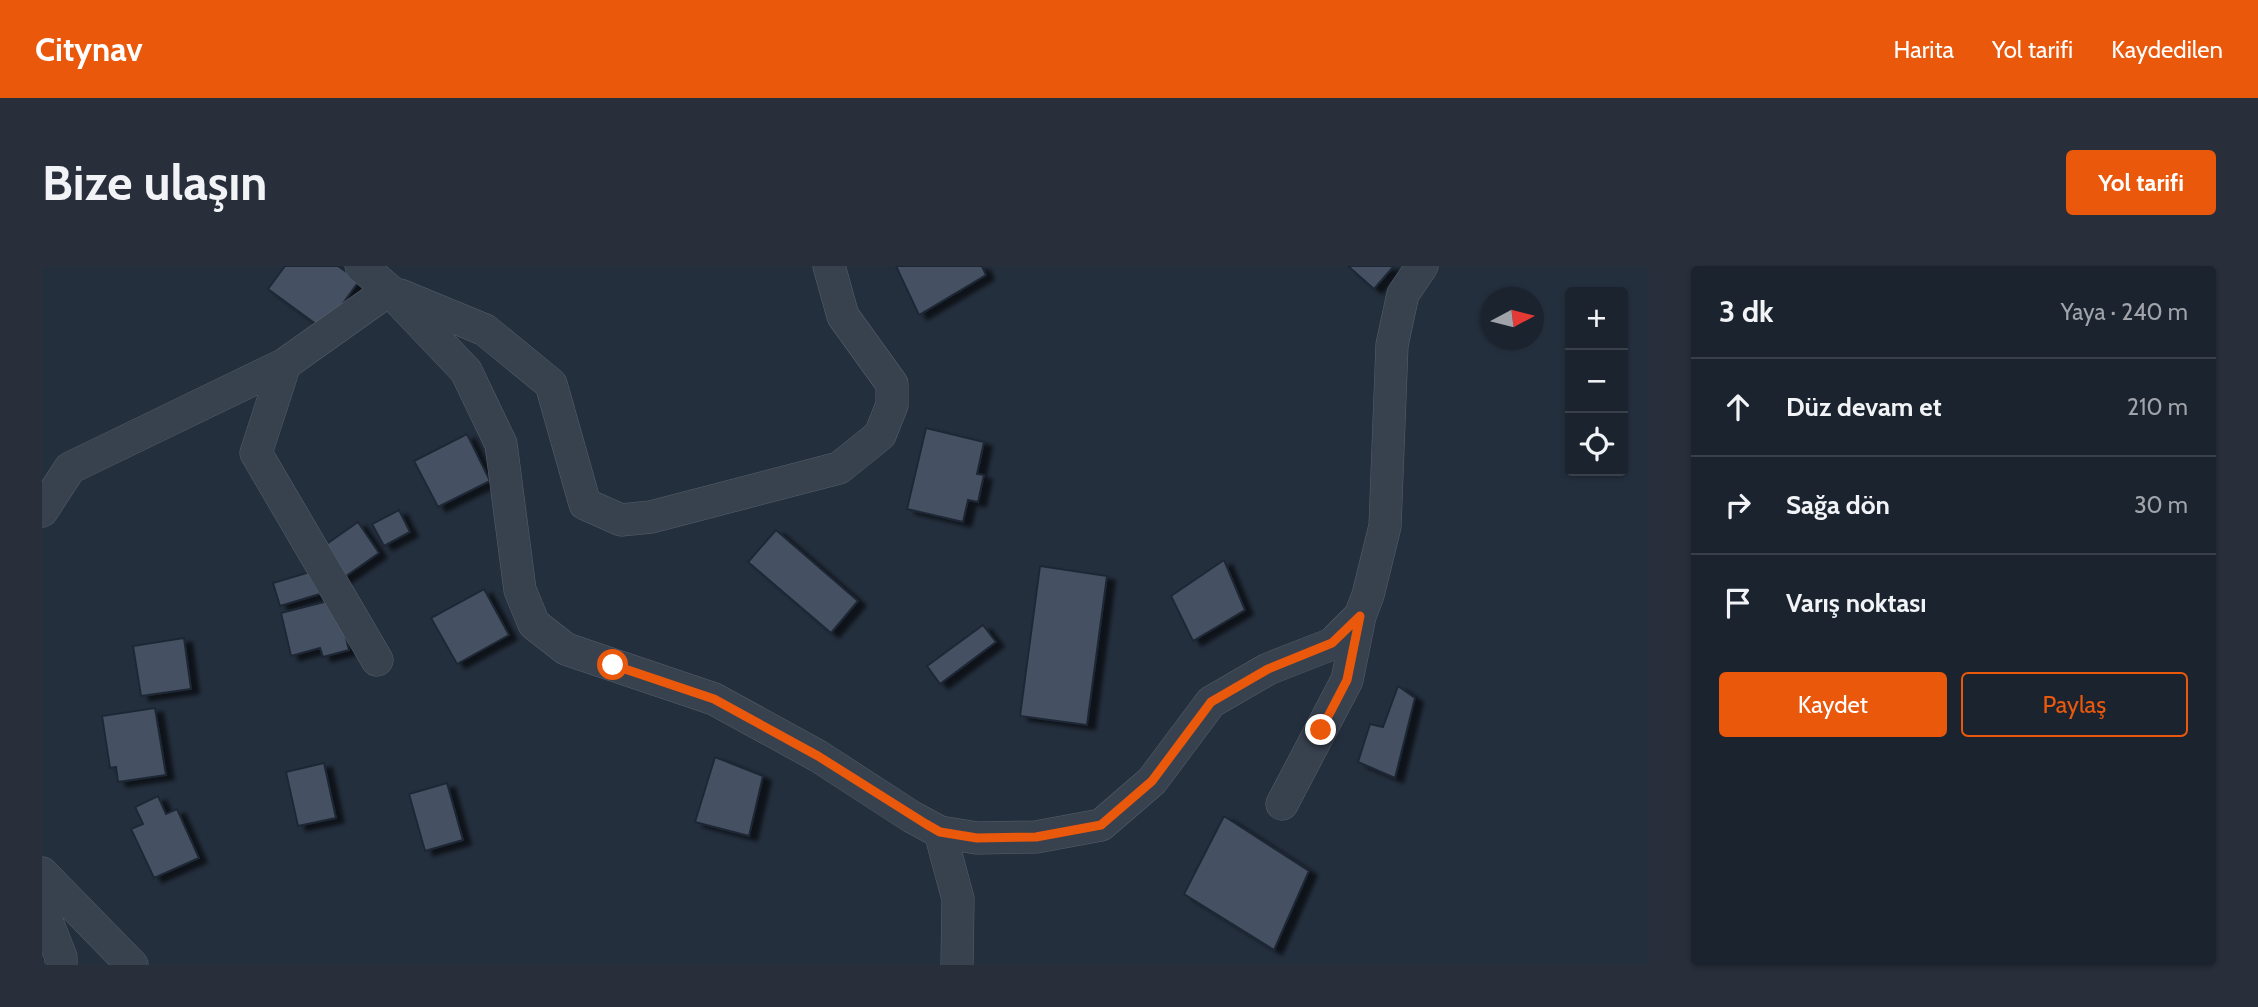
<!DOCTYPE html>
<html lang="tr">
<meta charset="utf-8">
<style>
body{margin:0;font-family:Cabin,sans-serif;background:#282f3a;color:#f1f3f6}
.controls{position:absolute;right:21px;top:21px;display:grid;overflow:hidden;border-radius:7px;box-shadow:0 2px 5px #0004}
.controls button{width:63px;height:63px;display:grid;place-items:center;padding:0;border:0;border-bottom:2px solid #39404a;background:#1b232e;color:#f1f3f6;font:35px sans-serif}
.compass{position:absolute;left:1439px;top:21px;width:63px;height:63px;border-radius:50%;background:#1b232e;box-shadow:0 2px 5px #0004;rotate:83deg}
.stop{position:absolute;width:21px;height:21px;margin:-16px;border:5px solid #ea580c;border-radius:50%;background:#fff}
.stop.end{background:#ea580c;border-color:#fff;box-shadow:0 2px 7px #0008}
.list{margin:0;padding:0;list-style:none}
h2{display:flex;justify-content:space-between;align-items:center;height:91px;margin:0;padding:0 28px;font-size:30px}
h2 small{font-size:23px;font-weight:400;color:#a0a4aa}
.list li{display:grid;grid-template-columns:46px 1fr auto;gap:21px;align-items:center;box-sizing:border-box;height:98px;padding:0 28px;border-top:2px solid #39404a}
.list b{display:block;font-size:26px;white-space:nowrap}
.list em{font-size:23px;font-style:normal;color:#a0a4aa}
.actions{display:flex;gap:14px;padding:21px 28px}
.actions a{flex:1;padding:16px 0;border:2px solid #ea580c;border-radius:7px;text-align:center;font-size:24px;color:#ea580c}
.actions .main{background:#ea580c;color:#fff}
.icon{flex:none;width:38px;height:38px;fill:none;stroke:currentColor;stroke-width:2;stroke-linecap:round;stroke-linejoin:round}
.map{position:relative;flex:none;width:1607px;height:699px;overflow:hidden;border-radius:7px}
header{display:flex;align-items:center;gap:42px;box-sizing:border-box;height:98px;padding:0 35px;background:#ea580c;color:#fff}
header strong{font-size:33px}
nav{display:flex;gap:38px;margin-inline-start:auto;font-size:24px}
.intro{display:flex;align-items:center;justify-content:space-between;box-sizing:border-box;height:168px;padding:0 42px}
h1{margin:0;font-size:49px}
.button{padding:18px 32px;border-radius:7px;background:#ea580c;color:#fff;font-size:24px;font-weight:700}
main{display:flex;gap:42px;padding:0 42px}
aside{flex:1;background:#1b232e;border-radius:7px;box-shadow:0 2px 5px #0004}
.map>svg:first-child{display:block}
</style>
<header>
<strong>Citynav</strong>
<nav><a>Harita</a><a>Yol tarifi</a><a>Kaydedilen</a></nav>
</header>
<div class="intro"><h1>Bize ulaşın</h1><a class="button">Yol tarifi</a></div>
<main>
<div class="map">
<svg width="1607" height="699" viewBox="0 0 1607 699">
<defs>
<filter id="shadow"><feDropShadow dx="8" dy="4.5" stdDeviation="2" flood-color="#0009"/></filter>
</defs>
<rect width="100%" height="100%" fill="#242f3e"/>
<!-- building -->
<path fill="#455162" stroke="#1f2835" stroke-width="2" filter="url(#shadow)" d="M243,0H296L317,15L282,64L226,23Z
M854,0H940L944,9L877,49Z
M1306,0H1352L1332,23Z
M884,162L942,176L935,208L942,209L936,236L926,234L921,256L865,243Z
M425,168L448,215L396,241L372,195Z
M357,244L368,266L342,280L330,258Z
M316,256L337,287L297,315L276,284Z
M734,264L816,335L789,367L706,296Z
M1182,294L1203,344L1151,375L1129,330Z
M998,300L1065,310L1045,459L978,450Z
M271,305L278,328L238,340L231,317Z
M442,323L467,369L415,398L389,352Z
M294,333L307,384L281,391L278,382L249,390L239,347Z
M941,359L954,376L898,418L885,400Z
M142,372L149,423L99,430L91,380Z
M1356,420L1373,432L1353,512L1316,496L1328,458L1341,461Z
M113,442L124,509L76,516L74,501L68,502L60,450Z
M673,491L721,510L707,570L653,556Z
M282,497L294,552L256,560L244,506Z
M405,517L421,574L383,585L367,528Z
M116,530L124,548L135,543L157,592L112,612L89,563L101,558L93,541Z
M1182,550L1267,605L1232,684L1142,628Z"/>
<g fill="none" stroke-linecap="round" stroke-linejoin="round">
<defs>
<path id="minor" d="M319,0L347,24L424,105L459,178L478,324L492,358L524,383L672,433L776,490L870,551L898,566L935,572L994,571L1059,559L1110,515L1169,436L1226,403L1290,378L1318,350L1326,329L1343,260L1350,79L1361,28L1380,0
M358,29L443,64L509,118L543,238L579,254L609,251L797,202L838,169L850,139V118L801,50L787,0
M243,98L214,187L335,394
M0,245L28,202L243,98L347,24
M1240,538L1305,414L1318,350
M898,566L916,633L915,699
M0,607L90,699
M0,643L19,691V699"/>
</defs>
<!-- minor casing -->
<use href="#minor" stroke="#565f6c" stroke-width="33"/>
<!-- minor -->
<use href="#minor" stroke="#38414e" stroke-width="32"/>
</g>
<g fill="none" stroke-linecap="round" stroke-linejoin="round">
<!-- route -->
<path stroke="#ea580c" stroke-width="9" d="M571,399L672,433L776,490L884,558L898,566L935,572L994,571L1059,559L1110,515L1169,436L1226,403L1290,377L1318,350L1305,414L1279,464"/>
</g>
</svg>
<div class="controls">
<button>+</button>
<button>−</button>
<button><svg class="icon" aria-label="locate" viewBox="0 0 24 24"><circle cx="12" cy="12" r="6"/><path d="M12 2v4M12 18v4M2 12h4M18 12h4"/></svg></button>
</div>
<svg class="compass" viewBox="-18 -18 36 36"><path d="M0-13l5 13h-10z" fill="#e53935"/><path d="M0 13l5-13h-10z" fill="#a0a4aa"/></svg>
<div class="stop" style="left:571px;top:399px"></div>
<div class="stop end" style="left:1279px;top:464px"></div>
</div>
<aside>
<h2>3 dk<small>Yaya · 240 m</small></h2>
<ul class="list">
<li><svg class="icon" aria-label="ahead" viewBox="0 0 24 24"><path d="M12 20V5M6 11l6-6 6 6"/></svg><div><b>Düz devam et</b></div><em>210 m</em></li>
<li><svg class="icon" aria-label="right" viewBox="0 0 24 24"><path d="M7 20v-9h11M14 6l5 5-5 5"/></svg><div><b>Sağa dön</b></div><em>30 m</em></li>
<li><svg class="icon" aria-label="arrive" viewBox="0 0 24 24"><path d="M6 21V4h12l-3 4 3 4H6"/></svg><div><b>Varış noktası</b></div></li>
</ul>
<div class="actions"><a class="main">Kaydet</a><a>Paylaş</a></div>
</aside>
</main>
